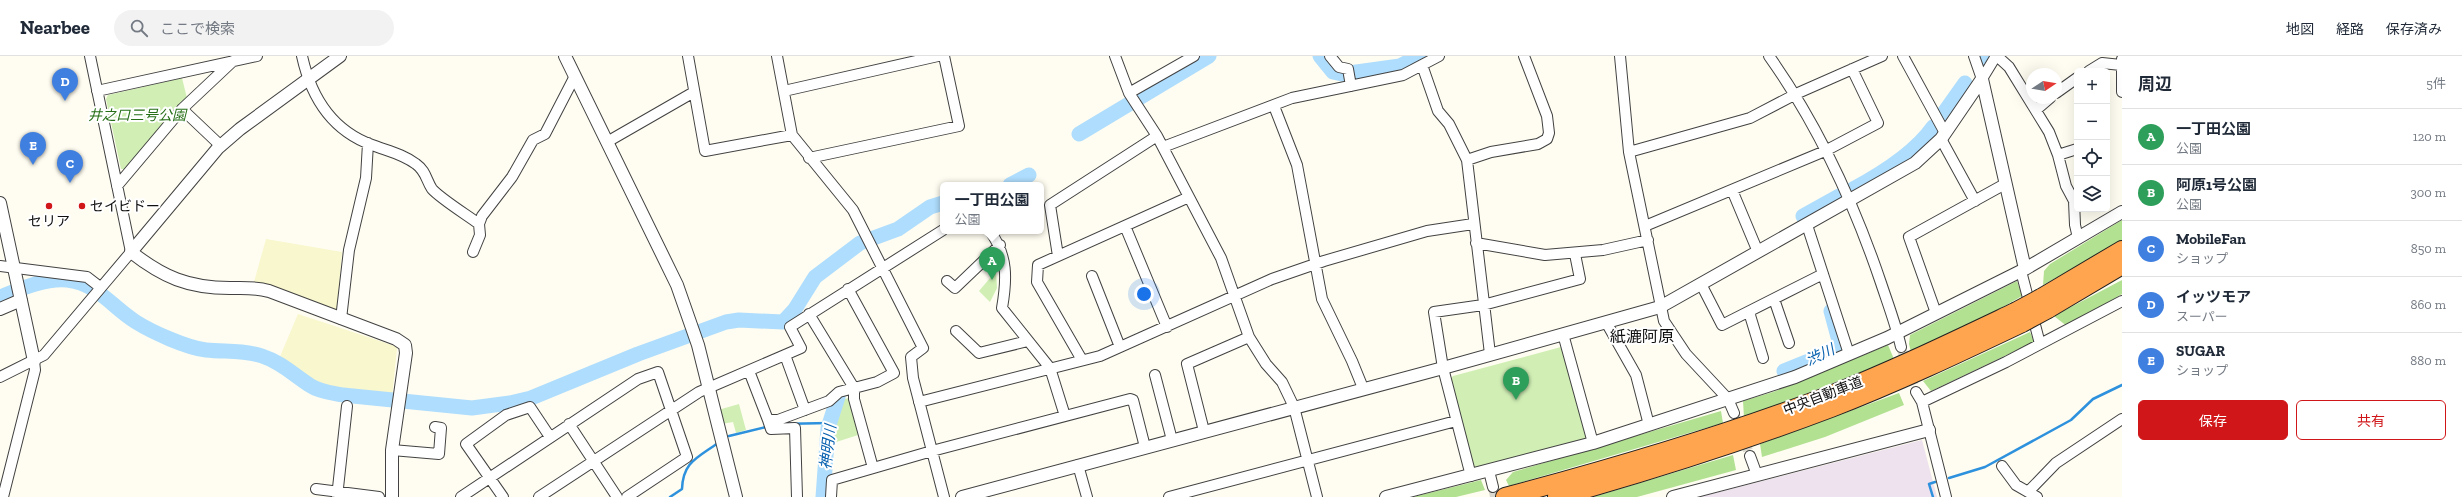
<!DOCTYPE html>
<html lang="ja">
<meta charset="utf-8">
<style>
body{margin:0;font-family:"Zilla Slab","Noto Sans JP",serif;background:#f2f2f3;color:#1f2937}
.controls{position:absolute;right:12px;top:12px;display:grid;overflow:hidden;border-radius:6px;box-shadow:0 4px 16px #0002}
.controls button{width:36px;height:36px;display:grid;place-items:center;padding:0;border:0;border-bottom:1px solid #e0e1e3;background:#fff;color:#1f2937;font:20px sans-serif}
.compass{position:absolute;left:2026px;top:12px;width:36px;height:36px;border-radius:50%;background:#fff;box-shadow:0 4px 16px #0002;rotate:78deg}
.you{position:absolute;left:1144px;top:238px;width:14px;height:14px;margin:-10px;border:3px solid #fff;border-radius:50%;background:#1a73e8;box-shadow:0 0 0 6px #1a73e833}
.badge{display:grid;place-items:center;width:26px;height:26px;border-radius:50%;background:#d01619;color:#fff;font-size:13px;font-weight:700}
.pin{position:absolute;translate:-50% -33px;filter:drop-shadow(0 1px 2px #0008)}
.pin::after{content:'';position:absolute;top:21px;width:14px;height:12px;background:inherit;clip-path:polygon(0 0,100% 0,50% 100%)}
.popup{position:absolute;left:940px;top:126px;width:104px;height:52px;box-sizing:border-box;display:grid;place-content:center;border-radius:6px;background:#fff;filter:drop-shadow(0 1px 3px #0005);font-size:13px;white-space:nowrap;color:#747a83}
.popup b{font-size:15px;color:#1f2937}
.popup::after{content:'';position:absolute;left:50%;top:100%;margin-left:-8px;border:8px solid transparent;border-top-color:#fff}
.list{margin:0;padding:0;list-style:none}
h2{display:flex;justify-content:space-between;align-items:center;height:52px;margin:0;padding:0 16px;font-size:17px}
h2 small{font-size:13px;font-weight:400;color:#747a83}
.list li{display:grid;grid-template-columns:26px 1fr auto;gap:12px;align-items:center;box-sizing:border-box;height:56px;padding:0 16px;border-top:1px solid #e0e1e3}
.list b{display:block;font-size:15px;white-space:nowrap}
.list p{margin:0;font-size:13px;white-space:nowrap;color:#747a83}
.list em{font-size:13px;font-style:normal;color:#747a83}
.actions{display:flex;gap:8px;padding:12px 16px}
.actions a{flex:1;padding:9px 0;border:1px solid #d01619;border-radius:6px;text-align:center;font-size:14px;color:#d01619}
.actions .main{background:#d01619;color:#fff}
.icon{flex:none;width:22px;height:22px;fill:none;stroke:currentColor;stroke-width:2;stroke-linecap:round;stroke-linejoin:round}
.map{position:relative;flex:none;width:2122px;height:441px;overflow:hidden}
header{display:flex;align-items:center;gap:24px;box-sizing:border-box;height:56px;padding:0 20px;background:#fff;border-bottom:1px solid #e0e1e3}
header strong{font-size:19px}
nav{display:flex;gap:22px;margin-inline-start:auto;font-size:14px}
.search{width:280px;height:36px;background:#f2f2f3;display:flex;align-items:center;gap:10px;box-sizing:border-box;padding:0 14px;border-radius:22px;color:#747a83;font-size:15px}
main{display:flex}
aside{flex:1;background:#fff}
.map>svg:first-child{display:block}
</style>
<header>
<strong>Nearbee</strong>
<div class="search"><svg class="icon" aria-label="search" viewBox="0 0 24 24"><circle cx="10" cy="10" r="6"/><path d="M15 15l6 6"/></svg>ここで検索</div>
<nav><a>地図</a><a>経路</a><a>保存済み</a></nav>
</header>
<main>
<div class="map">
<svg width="2122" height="441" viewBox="0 0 2122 441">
<rect width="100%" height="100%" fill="#fffdf1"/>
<!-- industrial -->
<path fill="#ede2ee" d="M1922,384L1937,441H1700Z"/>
<!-- farmland -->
<path fill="#f9f7cd" d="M266,183L342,196L337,255L254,226Z
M298,258L395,290L397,292L392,341L312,328L279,303Z"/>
<!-- green -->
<path fill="#d1efb5" d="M182,22L187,42L126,113H121L106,43L108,39Z
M996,215L997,232L990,246L979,235Z
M1561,291L1587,383L1475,414L1450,323L1453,320Z
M849,342L858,379L827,389L830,372L839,344Z
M739,348L746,374L736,377L733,366L722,368L718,354Z"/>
<!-- forest -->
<path fill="#b3e192" d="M2122,164V185L2043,229L2044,215L2050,208Z
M2122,224V238L2068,271L2054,260Z
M2017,225L2022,240L1989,259L1911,296L1909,288L1910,279Z
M2030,276L2034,286L1931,335L1923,325Z
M1888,289L1894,303L1744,362L1743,345L1773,336Z
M1899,337L1904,349L1825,381L1762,401L1760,388Z
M1721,355L1723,367L1509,430L1506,424L1513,416Z
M1733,399L1736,414L1637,441H1593Z
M1481,424L1485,434L1456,441H1413Z"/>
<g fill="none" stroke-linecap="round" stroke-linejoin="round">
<!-- stream -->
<path stroke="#2d91dd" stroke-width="2.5" d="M780,368L829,367
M729,380L766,371
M1949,422L1985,411L2071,364L2093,343L2122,329
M670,441L682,433C683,406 697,402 718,387
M1933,441L1929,428L1935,426"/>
<!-- river -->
<path stroke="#afddfd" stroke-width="15" d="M1320,0L1333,16L1342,18L1400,10L1419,0
M1984,6L1988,0
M1943,58L1965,27
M1079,78L1209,0
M1010,129L1029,119
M1853,133C1881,118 1914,98 1933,71
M1804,162L1803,160L1839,140
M0,241C20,233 45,222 67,224C97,227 112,251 136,266C152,276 187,292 206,294C225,296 244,294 262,300C281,306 295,320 311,330C320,336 333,337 343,339L472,352L510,347L531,342L638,298L726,266L739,264L783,266L795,253L815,221L860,187L898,173L930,151L943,147
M1784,315L1841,292L1831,255
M823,441L828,372L838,341"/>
<!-- minor-tunnel -->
<path stroke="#dbd9cf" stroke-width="10" stroke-dasharray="10 5" stroke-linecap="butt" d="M1901,291L1916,336
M1734,357L1750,400
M1493,431L1495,441"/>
<defs>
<path id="minor" d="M302,0C311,41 331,74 372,89C388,95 403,98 416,108C426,115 426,124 432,133C441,143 467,159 479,168
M688,0L705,95L792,79
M777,0L792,79L853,154L923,292L911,301L913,322L944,441
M1115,0L1129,37L1157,80L1221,202L1249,281L1266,308L1282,326L1294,351L1317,441
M1330,0L1339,11L1348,13L1351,30
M1620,0L1629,96L1664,265L1686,298L1728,343L1734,357
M1769,0C1818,69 1854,147 1881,227C1888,248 1896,269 1901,291
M1903,0L1945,77
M1974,0L1982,23
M1997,0L2009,11L2049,76L2058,99L2066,130L2074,145L2075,169L2078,182
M2122,3V36
M1422,9L1438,55L1449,68L1467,104L1490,298
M2089,15L2102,7L2121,9
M1982,23L1996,0
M97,35L257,0
M784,35L938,0
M1129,37L1194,0
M2056,37L2077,22
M1274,50L1297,109L1322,243L1352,305L1363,332
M182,53L221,90
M2036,54L2050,42
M1941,83L1975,145
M607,86L694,36
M1163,91L1292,42L1403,19L1439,0
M1629,96L1750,62L1798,37L1882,0
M2058,99L2077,93
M809,102L959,70L944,0
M1467,104L1491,96L1538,88L1547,83L1549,77L1547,60L1524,0
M117,130L182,53L233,5
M1732,134L1758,196
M1807,169L1849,298
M1125,170L1167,271
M1645,170L1825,95L1878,67L1852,13
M990,175C1008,200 1007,223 1002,252L1050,312L1065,360
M1476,187L1545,199L1603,194L1648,184
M473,196L480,179L479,168L482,160L512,121L533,84L545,78L575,20
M1058,200L1050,149L1157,80
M0,210L87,221L100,231
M2021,215L2040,288
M1092,220L1120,291
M947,225L955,232L1000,189
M1701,228L1722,269L1823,218
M1774,243L1789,287
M1749,256L1763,302
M1936,257L1909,181L2005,128
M809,258L854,332V343L873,412
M341,263L349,194L366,122L368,87
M1606,266L1636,319L1649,369
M956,275L979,297L1028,285
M1563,278L1593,387
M785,299L805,354
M1082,304L1037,226L1038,209L1189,141
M749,315L768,364H778L829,345L839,336L877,326L894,317L848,233
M1155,319L1172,384
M0,321L44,299L131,196L90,0
M1916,336L1922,346L1946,441
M919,346L1100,300L1272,223L1324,205L1427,175L1473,168
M1922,346L2006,306L2122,245
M768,364L771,373L795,372L797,441
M569,368L617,441
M1204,375L1187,308L1249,281
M392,394L439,398L441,372L435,371
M1750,400L1757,419
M1078,409L1087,441
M2002,410L2016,429L2037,441
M1489,415L1493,431
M1471,420L1443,312L1434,256L1483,249L1580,223L1575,198
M316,433L379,441
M2028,436L2056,407L2122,363
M3,441L35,314L34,305
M337,441L347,350
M461,441L638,323L658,316L687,401L627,441
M503,441L466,388L506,359L530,351L550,381
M539,441L699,336L801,292L790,271L943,174
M831,441L832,424L932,395L1130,343L1133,344L1145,391
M1169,441L1456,365"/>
<path id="tertiary" d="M340,0L240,73L218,92L131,196C163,221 188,232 230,232C244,232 256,231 269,235L396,283L405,289L406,297L392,394V441
M565,0L677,229L698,289L736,441
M1982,23L2025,213
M0,147L34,305
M0,253L21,244
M962,441L1443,312L1660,251L1915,107L1941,83L1982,23
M1386,441L1593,387L1795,321L1887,282L2025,213L2122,156
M1673,441L1929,374"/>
<path id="motorway" d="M2041,242L2122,194
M2048,253L2122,209
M1505,441C1614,412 1723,380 1828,340C1892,315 1954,285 2015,256
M1557,441C1650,415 1741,386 1831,352C1896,327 1959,297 2022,267"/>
</defs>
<!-- minor casing -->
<use href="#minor" stroke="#424242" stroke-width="12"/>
<!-- tertiary casing -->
<use href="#tertiary" stroke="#424242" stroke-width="14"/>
<!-- motorway casing -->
<use href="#motorway" stroke="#202020" stroke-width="20"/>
<!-- minor -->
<use href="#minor" stroke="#fff" stroke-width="10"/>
<!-- tertiary -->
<use href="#tertiary" stroke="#fff" stroke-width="12"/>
<!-- motorway -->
<use href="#motorway" stroke="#ffa54f" stroke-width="18"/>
<defs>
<path id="motorway-bridge" d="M2015,256L2041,242
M2022,267L2048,253"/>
</defs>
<!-- motorway-bridge casing -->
<use href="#motorway-bridge" stroke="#202020" stroke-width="20" stroke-linecap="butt"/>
<!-- motorway-bridge -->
<use href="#motorway-bridge" stroke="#ffa54f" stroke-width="18"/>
</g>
<!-- markers -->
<g fill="#d01619" stroke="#fff" stroke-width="1.5">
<circle cx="49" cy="150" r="4"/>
<circle cx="82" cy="150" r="4"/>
</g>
<g text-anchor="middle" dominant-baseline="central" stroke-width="4" stroke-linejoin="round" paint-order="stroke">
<!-- park labels -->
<g font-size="14" font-style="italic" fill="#266f17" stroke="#fff">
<text x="137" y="59">井之口三号公園</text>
</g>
<!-- poi labels -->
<g font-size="14" fill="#0f0f0f" stroke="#fff" text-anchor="start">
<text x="90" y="150">セイビドー</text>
<text x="49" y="165" text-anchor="middle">セリア</text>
</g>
<!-- street labels -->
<g font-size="14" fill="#0f0f0f" stroke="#fff">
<text transform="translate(1823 340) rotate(-21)">中央自動車道</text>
</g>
<!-- water labels -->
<g font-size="15" font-style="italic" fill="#0962b0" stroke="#fff">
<text transform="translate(1820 299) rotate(-25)">渋川</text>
<text transform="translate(828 391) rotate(-83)">神明川</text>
</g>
<!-- quarter labels -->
<g font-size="16" fill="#0f0f0f" stroke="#fff">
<text x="1642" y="280">紙漉阿原</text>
</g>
</g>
</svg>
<div class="controls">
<button>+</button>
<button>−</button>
<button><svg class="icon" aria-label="locate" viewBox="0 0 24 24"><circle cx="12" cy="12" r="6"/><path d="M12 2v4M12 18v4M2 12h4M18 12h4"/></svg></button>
<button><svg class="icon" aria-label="layers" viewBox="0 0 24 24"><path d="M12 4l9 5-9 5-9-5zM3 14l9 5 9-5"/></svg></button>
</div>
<svg class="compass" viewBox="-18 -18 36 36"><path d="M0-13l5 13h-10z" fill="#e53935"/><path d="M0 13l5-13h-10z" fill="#747a83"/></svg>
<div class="you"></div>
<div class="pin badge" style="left:992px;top:224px;background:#2e9e5b">A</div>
<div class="popup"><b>一丁田公園</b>公園</div>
<div class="pin badge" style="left:1516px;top:344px;background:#2e9e5b">B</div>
<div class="pin badge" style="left:70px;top:127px;background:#3f7fe0">C</div>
<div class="pin badge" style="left:65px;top:45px;background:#3f7fe0">D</div>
<div class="pin badge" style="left:33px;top:109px;background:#3f7fe0">E</div>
</div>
<aside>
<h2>周辺<small>5件</small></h2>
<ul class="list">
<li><span class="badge" style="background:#2e9e5b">A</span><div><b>一丁田公園</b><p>公園</p></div><em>120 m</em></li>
<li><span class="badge" style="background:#2e9e5b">B</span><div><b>阿原1号公園</b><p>公園</p></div><em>300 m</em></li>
<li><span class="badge" style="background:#3f7fe0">C</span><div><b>MobileFan</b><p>ショップ</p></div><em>850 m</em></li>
<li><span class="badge" style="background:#3f7fe0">D</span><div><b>イッツモア</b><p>スーパー</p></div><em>860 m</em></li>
<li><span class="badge" style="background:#3f7fe0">E</span><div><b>SUGAR</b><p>ショップ</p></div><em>880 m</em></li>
</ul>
<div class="actions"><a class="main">保存</a><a>共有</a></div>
</aside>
</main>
